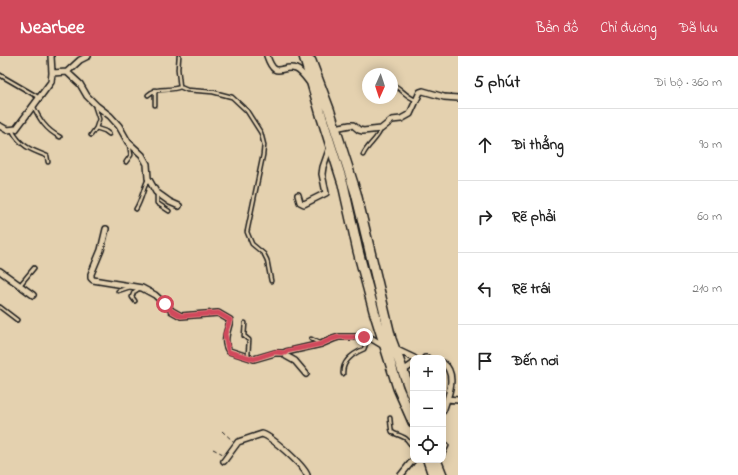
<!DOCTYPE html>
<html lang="vi">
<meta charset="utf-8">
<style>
body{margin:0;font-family:"Indie Flower",sans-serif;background:#f6f6f6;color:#222}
.controls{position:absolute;right:12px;bottom:12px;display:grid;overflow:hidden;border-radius:8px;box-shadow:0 2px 10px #0003}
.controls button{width:36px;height:36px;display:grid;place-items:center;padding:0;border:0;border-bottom:1px solid #e0e0e0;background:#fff;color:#222;font:20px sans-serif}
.compass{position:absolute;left:362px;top:12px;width:36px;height:36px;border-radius:50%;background:#fff;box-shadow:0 2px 10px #0003;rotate:183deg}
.stop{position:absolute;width:12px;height:12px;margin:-9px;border:3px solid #d1495b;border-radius:50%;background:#fff}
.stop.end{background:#d1495b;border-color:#fff;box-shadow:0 1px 4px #0008}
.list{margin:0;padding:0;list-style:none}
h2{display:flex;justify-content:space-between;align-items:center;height:52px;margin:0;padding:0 16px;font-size:17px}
h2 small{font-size:13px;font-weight:400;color:#767676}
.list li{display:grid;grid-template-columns:26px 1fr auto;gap:12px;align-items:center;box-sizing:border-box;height:72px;padding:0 16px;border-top:1px solid #e0e0e0}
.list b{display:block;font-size:15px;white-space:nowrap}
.list em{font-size:13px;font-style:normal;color:#767676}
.icon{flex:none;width:22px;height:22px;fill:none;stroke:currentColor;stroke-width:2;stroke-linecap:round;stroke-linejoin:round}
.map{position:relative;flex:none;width:458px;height:419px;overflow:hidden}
header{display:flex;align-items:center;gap:24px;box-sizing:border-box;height:56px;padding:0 20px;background:#d1495b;color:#fff}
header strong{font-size:19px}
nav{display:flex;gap:22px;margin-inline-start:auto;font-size:14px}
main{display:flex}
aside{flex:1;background:#fff}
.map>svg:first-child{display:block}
</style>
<header>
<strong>Nearbee</strong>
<nav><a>Bản đồ</a><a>Chỉ đường</a><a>Đã lưu</a></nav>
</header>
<main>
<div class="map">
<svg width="458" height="419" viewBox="0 0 458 419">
<rect width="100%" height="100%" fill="#e4d1af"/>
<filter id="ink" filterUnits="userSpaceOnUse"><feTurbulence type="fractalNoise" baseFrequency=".025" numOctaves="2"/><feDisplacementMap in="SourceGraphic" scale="8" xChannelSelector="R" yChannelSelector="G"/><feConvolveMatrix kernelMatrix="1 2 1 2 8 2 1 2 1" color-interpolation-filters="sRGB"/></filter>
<g filter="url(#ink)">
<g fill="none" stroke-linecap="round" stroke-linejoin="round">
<defs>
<path id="lane" d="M179,0L178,13L180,31L187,34L213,36L232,41L247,55L261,77L264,89L263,99L247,176L252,188L264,198L267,204L271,225
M0,19L38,41
M392,28C401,32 406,41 416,44
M148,39C157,30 169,36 180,31
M33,49C39,63 46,74 60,81
M155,49V34
M95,51L99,63L96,72L105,75L109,78
M12,74C20,90 31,94 47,100L48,106
M91,79L96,72
M363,99C367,89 378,83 381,73
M126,106L131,99L129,88
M157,138V147L169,155
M136,153C142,143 143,133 148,123
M20,229L34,212
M118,235L130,231
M135,245L132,241L134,236L140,232
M0,251L17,264
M245,267L244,280L249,284L248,299L249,301
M311,283L321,288
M343,318C342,305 352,298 364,293L368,282
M390,362C392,382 390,374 405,382C408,384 411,389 413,392
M443,384L447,390L443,398"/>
<path id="street" d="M267,0C276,26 282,7 296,13C301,15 306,22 309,26
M67,16L80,28L87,40L97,50L110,60L119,70L128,86L142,99L147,108L148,122L156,136L170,146L179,150
M52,17L67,16L80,4L88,0
M0,70L7,74L16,73L51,26L52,17L51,0
M335,72L350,69H353L359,74L363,75L381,73L392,64L401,63L410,58L420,36L423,35L444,41L458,42
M298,139L300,146L304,148L326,137L322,118L323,111L330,91
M106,173L101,194L91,218V222L93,224L142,232L155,239L172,255L181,260L218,257L230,264C228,275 222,285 229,295L254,303L275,297H285
M0,215L33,239
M395,293L414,302
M425,302H427
M443,307C458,318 448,341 443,355
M403,315L413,308
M306,318L295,305L286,300V296L321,288L333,283L339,281H369L384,290
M447,343L458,344
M224,405L238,386L262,378C272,381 303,409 307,419
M401,419L413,404"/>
<path id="highway" d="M304,0L322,62L343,128L358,195L374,255L398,332L413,366
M311,5L329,53L356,137L391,283L413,342
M428,404L433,419
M436,404L442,419"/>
</defs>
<!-- lane casing -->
<use href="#lane" stroke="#1c1c1c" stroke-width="5.5"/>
<!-- street casing -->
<use href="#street" stroke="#1c1c1c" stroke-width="8"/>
<!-- highway casing -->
<use href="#highway" stroke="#1c1c1c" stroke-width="12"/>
<!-- path -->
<path stroke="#1c1c1c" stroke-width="1" stroke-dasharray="4 3" stroke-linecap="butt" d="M222,375L233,385
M213,393L223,398"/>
<!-- lane -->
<use href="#lane" stroke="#e4d1af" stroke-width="2.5"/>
<!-- street -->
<use href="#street" stroke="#e4d1af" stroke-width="5"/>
<!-- highway -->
<use href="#highway" stroke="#e4d1af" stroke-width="9"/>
</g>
</g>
<g fill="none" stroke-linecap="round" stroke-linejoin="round" filter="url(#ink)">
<!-- route -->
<path stroke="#d1495b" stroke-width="5" d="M165,248L172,255L181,260L218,257L230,264L225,278L228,294L229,296L254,303L275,296L285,297L287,295L321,288L332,283L339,281H364"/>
</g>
</svg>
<div class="controls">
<button>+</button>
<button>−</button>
<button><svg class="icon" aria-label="locate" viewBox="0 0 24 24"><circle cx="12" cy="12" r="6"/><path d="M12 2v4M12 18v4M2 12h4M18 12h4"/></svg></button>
</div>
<svg class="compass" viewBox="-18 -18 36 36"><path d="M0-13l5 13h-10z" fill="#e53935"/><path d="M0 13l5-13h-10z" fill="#767676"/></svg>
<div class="stop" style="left:165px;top:248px"></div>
<div class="stop end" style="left:364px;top:281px"></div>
</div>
<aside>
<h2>5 phút<small>Đi bộ · 360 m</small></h2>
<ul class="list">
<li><svg class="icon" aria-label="ahead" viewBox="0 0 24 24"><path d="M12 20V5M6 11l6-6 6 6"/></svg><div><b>Đi thẳng</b></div><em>90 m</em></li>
<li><svg class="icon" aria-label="right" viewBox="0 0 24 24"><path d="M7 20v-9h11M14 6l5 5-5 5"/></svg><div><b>Rẽ phải</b></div><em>60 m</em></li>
<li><svg class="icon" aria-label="left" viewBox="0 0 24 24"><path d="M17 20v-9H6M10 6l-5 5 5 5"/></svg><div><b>Rẽ trái</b></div><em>210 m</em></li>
<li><svg class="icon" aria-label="arrive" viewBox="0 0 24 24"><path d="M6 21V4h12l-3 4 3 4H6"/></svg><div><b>Đến nơi</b></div></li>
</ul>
</aside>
</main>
